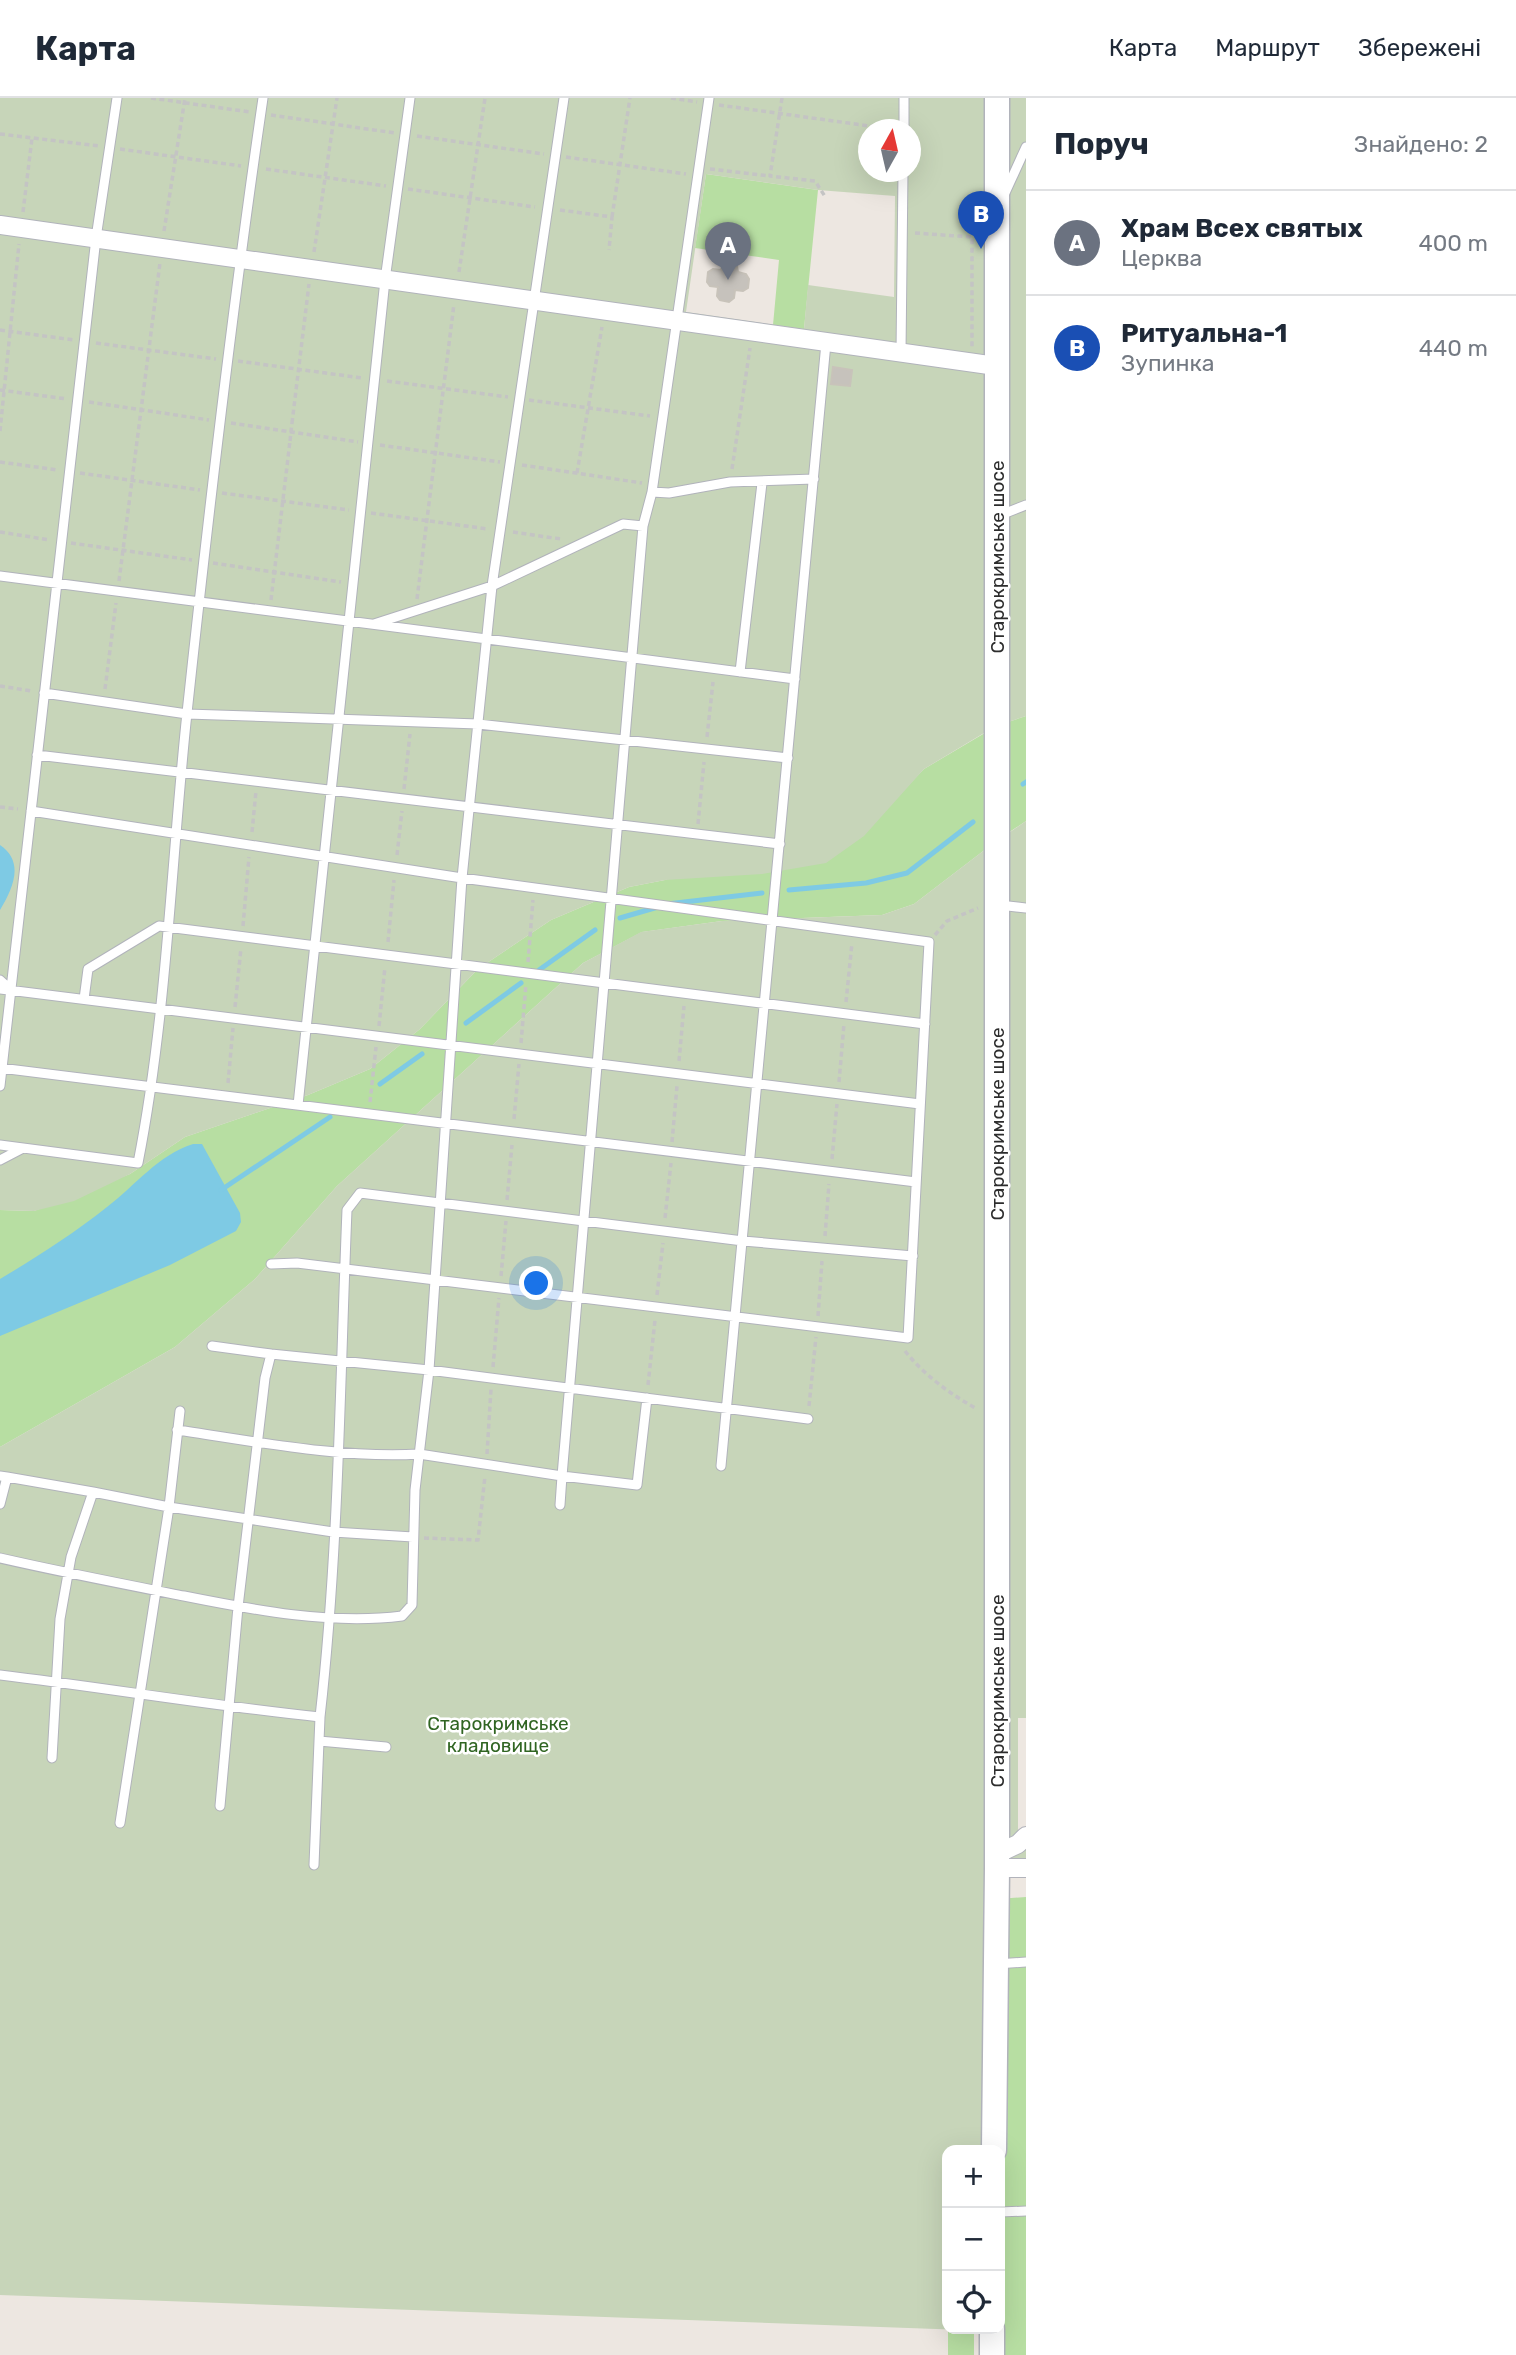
<!DOCTYPE html>
<html lang="uk">
<meta charset="utf-8">
<style>
body{margin:0;font-family:Rubik,sans-serif;background:#f2f2f3;color:#1f2937}
.controls{position:absolute;right:21px;bottom:21px;display:grid;overflow:hidden;border-radius:14px;box-shadow:0 7px 28px #0002}
.controls button{width:63px;height:63px;display:grid;place-items:center;padding:0;border:0;border-bottom:2px solid #e0e1e3;background:#fff;color:#1f2937;font:35px sans-serif}
.compass{position:absolute;left:858px;top:21px;width:63px;height:63px;border-radius:50%;background:#fff;box-shadow:0 7px 28px #0002;rotate:8deg}
.you{position:absolute;left:537px;top:1186px;width:24px;height:24px;margin:-18px;border:5px solid #fff;border-radius:50%;background:#1a73e8;box-shadow:0 0 0 10px #1a73e833}
.badge{display:grid;place-items:center;width:46px;height:46px;border-radius:50%;background:#506eea;color:#fff;font-size:23px;font-weight:700}
.pin{position:absolute;translate:-50% -58px;filter:drop-shadow(0 2px 4px #0008)}
.pin::after{content:'';position:absolute;top:37px;width:24px;height:21px;background:inherit;clip-path:polygon(0 0,100% 0,50% 100%)}
.list{margin:0;padding:0;list-style:none}
h2{display:flex;justify-content:space-between;align-items:center;height:91px;margin:0;padding:0 28px;font-size:30px}
h2 small{font-size:23px;font-weight:400;color:#747a83}
.list li{display:grid;grid-template-columns:46px 1fr auto;gap:21px;align-items:center;box-sizing:border-box;height:105px;padding:0 28px;border-top:2px solid #e0e1e3}
.list b{display:block;font-size:26px;white-space:nowrap}
.list p{margin:0;font-size:23px;white-space:nowrap;color:#747a83}
.list em{font-size:23px;font-style:normal;color:#747a83}
.icon{flex:none;width:38px;height:38px;fill:none;stroke:currentColor;stroke-width:2;stroke-linecap:round;stroke-linejoin:round}
.map{position:relative;flex:none;width:1026px;height:2257px;overflow:hidden}
header{display:flex;align-items:center;gap:42px;box-sizing:border-box;height:98px;padding:0 35px;background:#fff;border-bottom:2px solid #e0e1e3}
header strong{font-size:33px}
nav{display:flex;gap:38px;margin-inline-start:auto;font-size:24px}
main{display:flex}
aside{flex:1;background:#fff}
.map>svg:first-child{display:block}
</style>
<header>
<strong>Карта</strong>
<nav><a>Карта</a><a>Маршрут</a><a>Збережені</a></nav>
</header>
<main>
<div class="map">
<svg width="1026" height="2257" viewBox="0 0 1026 2257">
<rect width="100%" height="100%" fill="#ede7e1"/>
<!-- green -->
<path fill="#b7dea2" d="M706,76L818,92L804,231L773,227L779,162L695,150Z
M1026,618V723L999,741V627Z
M995,629V744L914,806L882,817L722,823L642,834L583,865L337,1088L255,1181L175,1249L0,1349V1112L34,1113L130,1076L185,1039L308,997L370,971L420,931L478,871L551,822L629,789L665,782L894,702L924,671Z
M1026,1799V2257H992L1000,2231L997,1801Z
M948,2231H974V2257H948Z"/>
<!-- cemetery -->
<path fill="#c7d5b9" fill-rule="evenodd" d="M0,0H1026V618L999,627L1000,741L1026,723V1620H1018V1746H1026V1770H998L994,2052H947V2231L992,2233L0,2197V1349L175,1249L255,1181L337,1088L583,865L641,834L722,823L882,817L914,806L995,744L994,629L924,671L864,738L826,765L762,776L665,782L629,789L551,822L478,871L420,931L370,971L308,997L185,1039L130,1076L74,1103L34,1113L0,1112ZM869,32H911V74H869ZM706,76L818,92L895,98L894,199L808,187L804,231L686,214Z"/>
<!-- water -->
<path fill="#7ecae4" d="M0,747C25,764 13,790 0,812Z
M193,1046H202L240,1115L241,1124L236,1133L170,1167L0,1238V1181C37,1159 73,1136 107,1109C136,1087 158,1057 193,1046Z"/>
<g fill="none" stroke-linecap="round" stroke-linejoin="round">
<!-- stream -->
<path stroke="#7ecae4" stroke-width="5" d="M1023,686L1026,684
M789,792L866,785L907,775L973,724
M667,806L762,795
M620,820L658,809
M539,872L595,832
M466,925L521,885
M380,986L422,956
M221,1092L330,1019"/>
</g>
<!-- building -->
<path fill="#c6c2bc" stroke="#c8c3ba" stroke-width="2" d="M726,160L736,162L738,174L746,176L749,181L748,190L743,193L735,192L734,200L729,204L720,202L717,198L718,189L710,188L707,184L708,174L713,171L721,172Z
M833,269L852,272L850,288L831,286Z"/>
<g fill="none" stroke-linecap="round" stroke-linejoin="round">
<defs>
<path id="lane" d="M904,32V0
M1005,95L1026,49
M901,255L903,74
M652,394L669,395L730,384L814,381
M998,418L1026,407
M643,428L562,1378L637,1387L647,1300
M0,478L795,581
M374,526L492,488L623,426L643,428L652,394L709,0
M740,574L762,385
M44,595L187,616L478,626L788,660
M37,657L780,746
M31,713L462,780L929,844L908,1240L297,1165L271,1166
M999,807L1026,810
M0,882L11,892
M0,891L920,1006
M84,901L88,871L159,828L925,926
M0,970L916,1084
M0,988L96,140L117,0
M298,1007L385,182L410,0
M0,1047L138,1065C167,917 171,765 187,615C209,410 233,204 263,0
M0,1062L23,1050
M212,1248L271,1256L265,1280L238,1509L220,1708
M271,1256L429,1272L808,1321
M180,1313L169,1409L333,1434L413,1439
M177,1332C252,1343 344,1361 419,1356L562,1378L560,1407
M721,1368L826,245
M0,1378L7,1379L0,1406
M7,1379L93,1394
M0,1460C61,1474 123,1486 184,1498C254,1512 331,1527 402,1518L412,1507L415,1392L429,1272L462,780L492,488L564,0
M0,1577C107,1590 213,1608 320,1619L319,1643
M320,1619C339,1451 340,1281 347,1112L360,1095L743,1143L913,1158
M52,1660L60,1521L71,1459L93,1394L169,1409L120,1725
M314,1767L319,1643L386,1649
M996,1866L1026,1864
M1000,2114L1026,2113"/>
<path id="street" d="M0,127L996,268
M997,1756L1018,1746L1026,1738
M997,1770H1026"/>
<path id="secondary" d="M994,2052L997,1770V0
M992,2257V2231"/>
</defs>
<!-- lane casing -->
<use href="#lane" stroke="#b1b3bb" stroke-width="11"/>
<!-- street casing -->
<use href="#street" stroke="#b1b3bb" stroke-width="20"/>
<!-- secondary casing -->
<use href="#secondary" stroke="#b1b3bb" stroke-width="27"/>
<!-- path -->
<path stroke="#c4c4c4" stroke-width="3.5" stroke-dasharray="5 3.5" stroke-linecap="butt" d="M151,0L250,14
M671,0L697,4
M782,0L770,78L815,83L826,100
M719,7L891,31
M271,17L395,35
M0,36L99,48
M417,38L544,56
M120,51L241,68
M566,59L686,76
M266,71L386,88
M710,71L770,78
M408,91L535,109
M560,112L612,119L609,152
M23,114L32,40
M612,119L630,0
M164,133L185,0
M915,135L972,139V250
M314,154L337,0
M459,174L485,0
M0,232L74,242
M96,245L216,261
M238,263L362,280
M387,283L508,299
M0,292L67,301
M529,302L650,318
M89,304L209,322
M231,325L358,344
M292,325L309,186
M0,333L19,146
M380,347L500,364
M0,364L58,372
M522,367L642,385
M732,371L750,250
M80,375L200,392
M577,375L602,229
M222,395L349,412
M371,415L488,431
M0,434L50,442
M513,434L561,441
M71,445L192,462
M213,465L341,484
M119,483L160,165
M417,501L454,206
M271,502L290,343
M0,588L32,593
M105,591L116,505
M707,639L713,584
M404,691L410,636
M0,709L18,711
M698,726L704,664
M252,734L256,693
M397,757L402,713
M243,828L249,759
M935,837L947,823L978,810
M388,844L394,782
M528,864L533,802
M846,904L852,845
M235,909L241,850
M379,928L385,869
M521,945L526,886
M679,963L684,908
M839,984L844,926
M228,985L233,930
M370,1004L376,949
M514,1021L519,966
M672,1044L677,988
M832,1061L837,1006
M507,1102L512,1047
M665,1120L671,1065
M825,1138L829,1086
M501,1178L506,1123
M657,1197L663,1145
M818,1218L822,1163
M905,1253C924,1277 950,1296 977,1311
M493,1269L499,1200
M648,1287L655,1222
M809,1308L816,1239
M487,1356L491,1291
M424,1440L478,1442L485,1378"/>
<!-- lane -->
<use href="#lane" stroke="#fff" stroke-width="9"/>
<!-- street -->
<use href="#street" stroke="#fff" stroke-width="18"/>
<!-- secondary -->
<use href="#secondary" stroke="#fff" stroke-width="24"/>
<!-- path-bridge -->
<path stroke="#c4c4c4" stroke-width="3.5" stroke-dasharray="5 3.5" stroke-linecap="butt" d="M290,343L292,325"/>
</g>
<g text-anchor="middle" dominant-baseline="central" stroke-width="5" stroke-linejoin="round" paint-order="stroke">
<!-- street labels -->
<g font-size="19" fill="#2d2d2d" stroke="#fff">
<text transform="translate(997 459) rotate(-90)">Старокримське шосе</text>
<text transform="translate(997 1026) rotate(-90)">Старокримське шосе</text>
<text transform="translate(997 1593) rotate(-90)">Старокримське шосе</text>
</g>
<!-- park labels -->
<g font-size="19" fill="#306522" stroke="#fff">
<text x="498" y="1625">Старокримське<tspan x="498" dy="22">кладовище</tspan></text>
</g>
</g>
</svg>
<div class="controls">
<button>+</button>
<button>−</button>
<button><svg class="icon" aria-label="locate" viewBox="0 0 24 24"><circle cx="12" cy="12" r="6"/><path d="M12 2v4M12 18v4M2 12h4M18 12h4"/></svg></button>
</div>
<svg class="compass" viewBox="-18 -18 36 36"><path d="M0-13l5 13h-10z" fill="#e53935"/><path d="M0 13l5-13h-10z" fill="#747a83"/></svg>
<div class="you"></div>
<div class="pin badge" style="left:728px;top:182px;background:#6b7280">A</div>
<div class="pin badge" style="left:981px;top:151px;background:#1a4fb4">B</div>
</div>
<aside>
<h2>Поруч<small>Знайдено: 2</small></h2>
<ul class="list">
<li><span class="badge" style="background:#6b7280">A</span><div><b>Храм Всех святых</b><p>Церква</p></div><em>400 m</em></li>
<li><span class="badge" style="background:#1a4fb4">B</span><div><b>Ритуальна-1</b><p>Зупинка</p></div><em>440 m</em></li>
</ul>
</aside>
</main>
